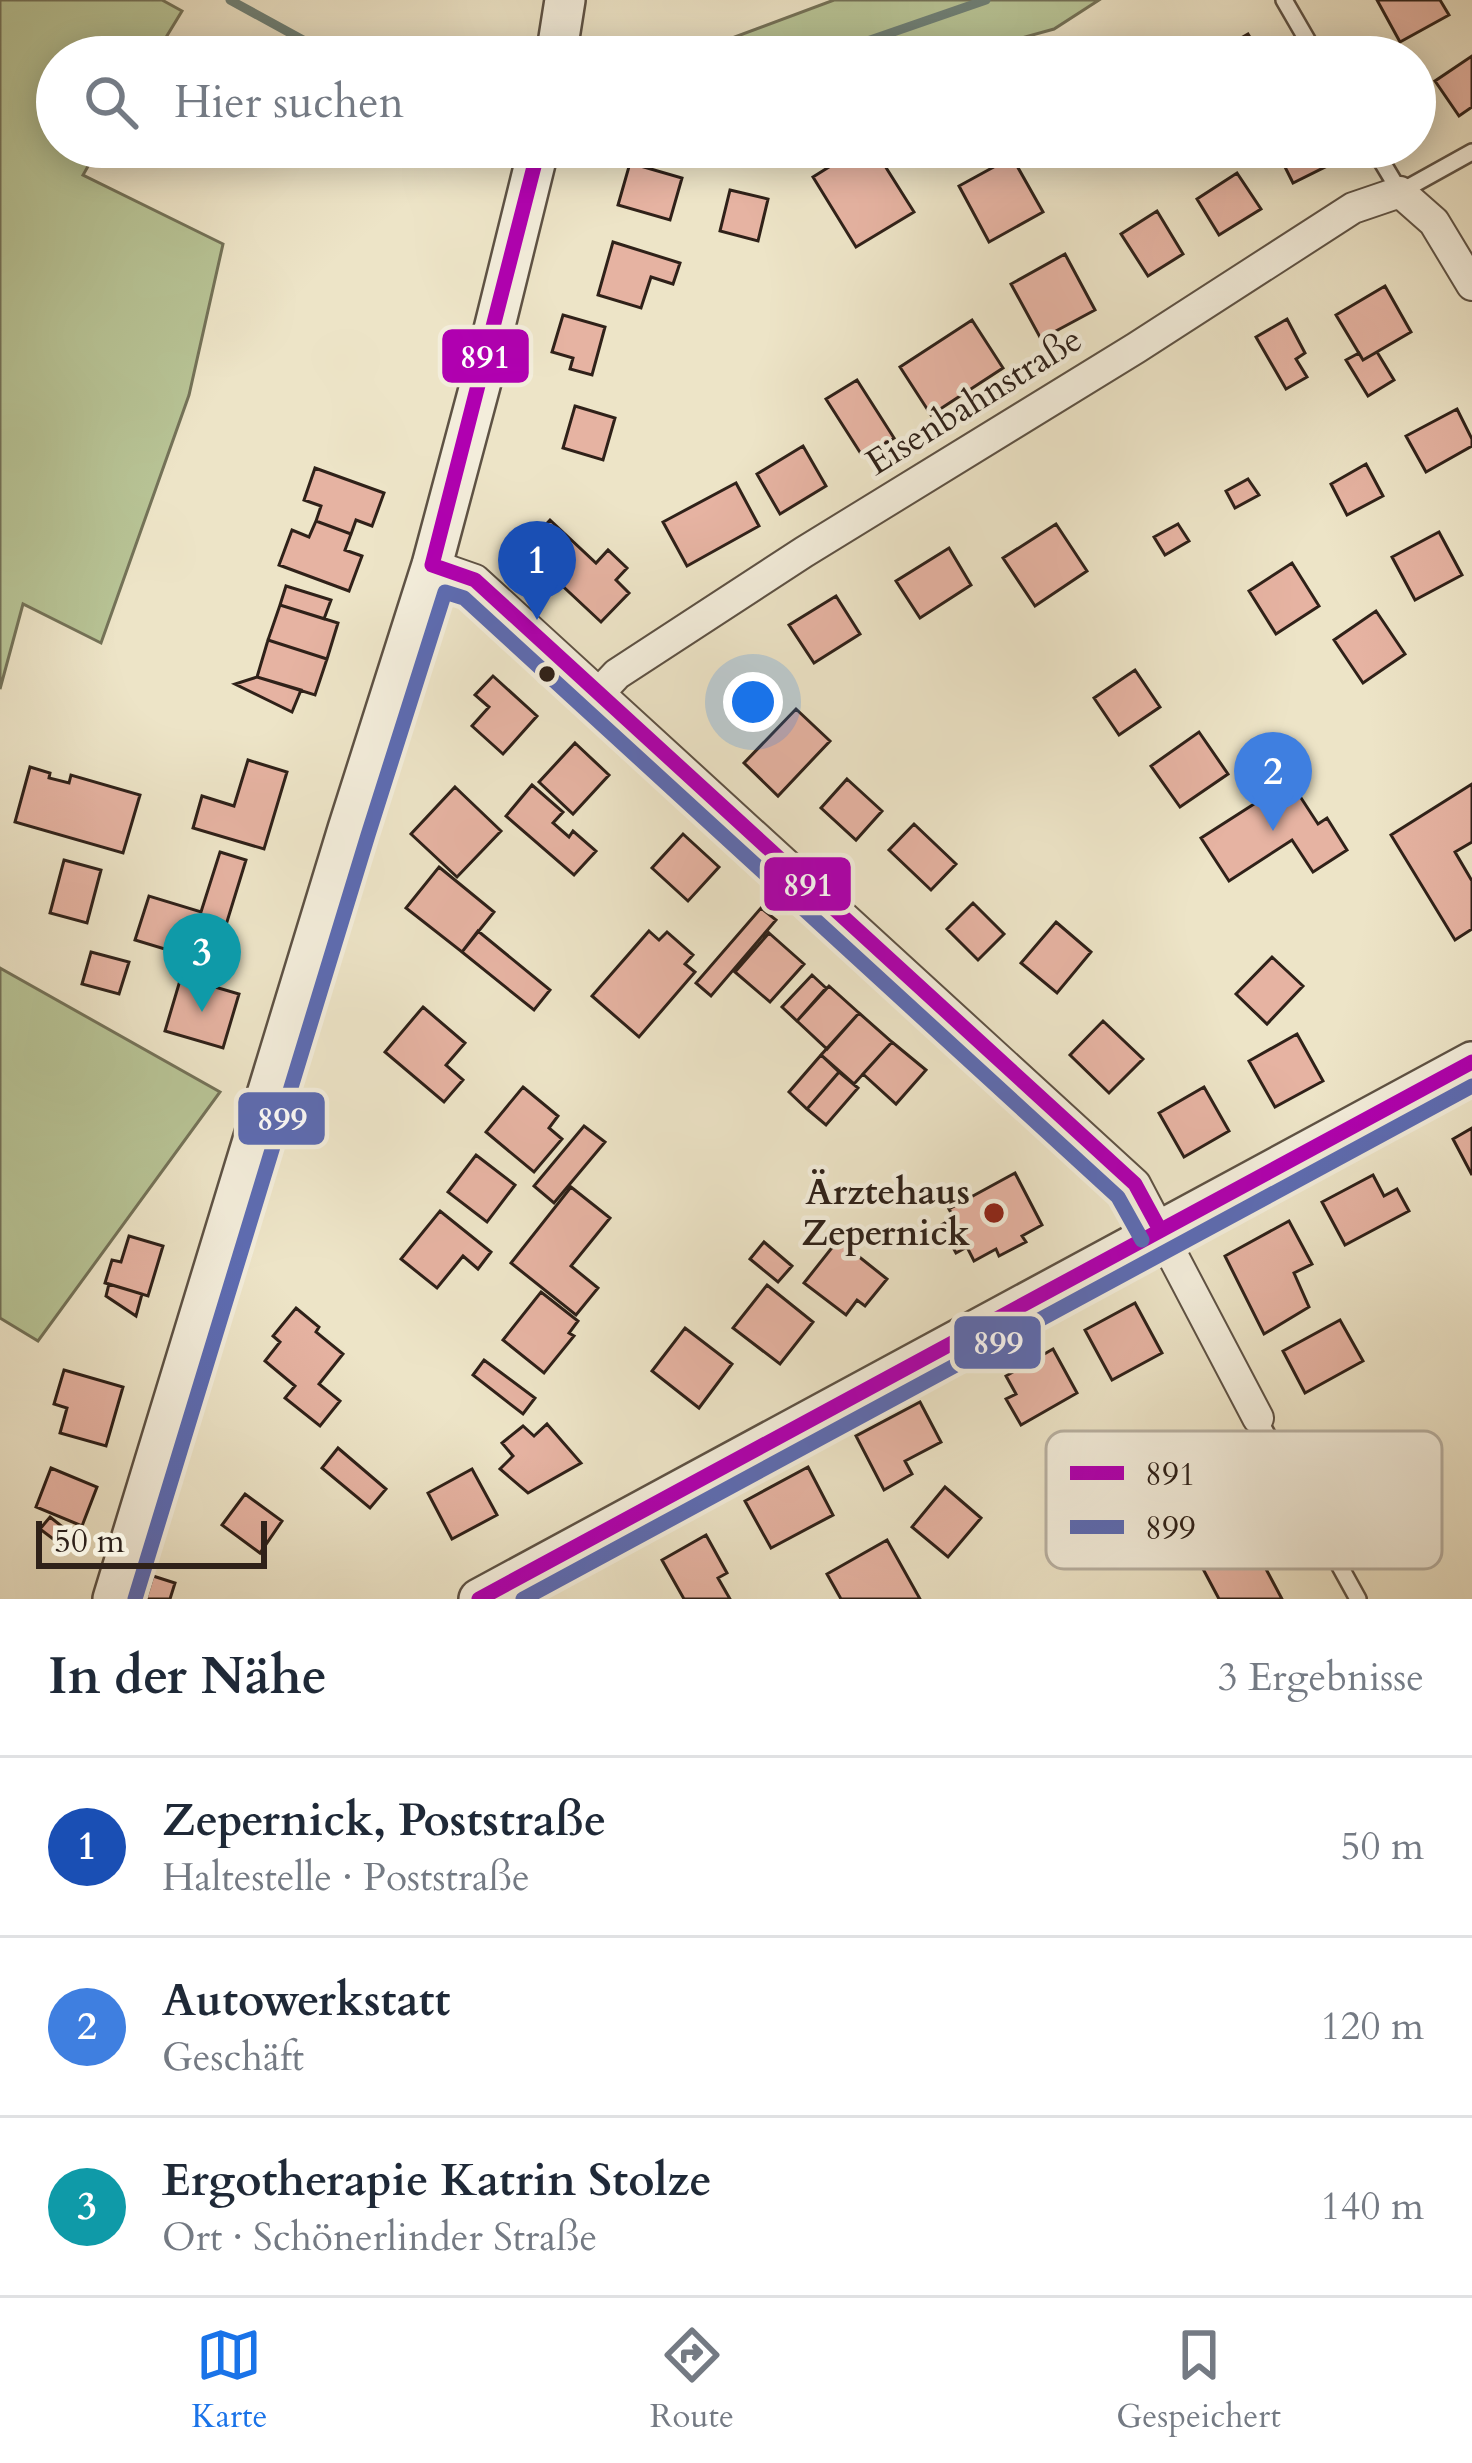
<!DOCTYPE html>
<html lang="de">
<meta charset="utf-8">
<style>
body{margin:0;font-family:Cardo,serif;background:#f6f6f7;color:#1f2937}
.scale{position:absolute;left:36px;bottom:30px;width:231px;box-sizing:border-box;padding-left:12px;border:6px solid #2f2119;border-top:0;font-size:33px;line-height:42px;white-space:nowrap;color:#2f2119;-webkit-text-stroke:9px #f3eddb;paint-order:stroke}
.you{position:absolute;left:753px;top:702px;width:42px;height:42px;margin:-30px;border:9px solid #fff;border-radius:50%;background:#1a73e8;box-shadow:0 0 0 18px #1a73e833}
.badge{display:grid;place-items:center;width:78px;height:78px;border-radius:50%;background:#1a73e8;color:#fff;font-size:39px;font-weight:700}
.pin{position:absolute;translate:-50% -99px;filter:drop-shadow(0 3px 6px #0008)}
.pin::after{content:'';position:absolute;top:63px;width:42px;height:36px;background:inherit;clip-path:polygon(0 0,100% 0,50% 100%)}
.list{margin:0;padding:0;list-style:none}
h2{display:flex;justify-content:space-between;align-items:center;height:156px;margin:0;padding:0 48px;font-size:51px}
h2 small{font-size:39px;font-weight:400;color:#747a83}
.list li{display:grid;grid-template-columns:78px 1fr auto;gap:36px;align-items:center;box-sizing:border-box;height:180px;padding:0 48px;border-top:3px solid #e0e1e3}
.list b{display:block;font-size:45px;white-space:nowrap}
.list p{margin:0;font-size:39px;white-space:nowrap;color:#747a83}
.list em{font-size:39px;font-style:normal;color:#747a83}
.icon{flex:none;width:66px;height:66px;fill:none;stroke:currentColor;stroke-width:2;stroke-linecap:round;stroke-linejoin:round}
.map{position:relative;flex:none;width:1472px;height:1599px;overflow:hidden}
.search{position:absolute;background:#fff;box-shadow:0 6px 30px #0003;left:36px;right:36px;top:36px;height:132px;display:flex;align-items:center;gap:30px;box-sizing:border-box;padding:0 42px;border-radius:66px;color:#747a83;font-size:45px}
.sheet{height:696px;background:#fff}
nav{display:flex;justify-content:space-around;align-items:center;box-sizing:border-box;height:168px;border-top:3px solid #e0e1e3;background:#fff;font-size:33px;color:#747a83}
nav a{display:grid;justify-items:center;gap:6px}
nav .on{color:#1a73e8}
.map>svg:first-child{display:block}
</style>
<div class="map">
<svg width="1472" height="1599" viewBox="0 0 1472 1599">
<rect width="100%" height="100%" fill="#ede4c7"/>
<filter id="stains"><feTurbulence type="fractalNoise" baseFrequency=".00167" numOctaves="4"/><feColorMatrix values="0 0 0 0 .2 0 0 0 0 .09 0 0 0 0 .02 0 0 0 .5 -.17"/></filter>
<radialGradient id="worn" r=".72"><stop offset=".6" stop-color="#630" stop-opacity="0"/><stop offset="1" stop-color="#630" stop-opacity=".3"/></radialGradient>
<!-- green -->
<path fill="#b8c496" stroke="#747258" stroke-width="3" d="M0,0H162L182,11L154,57H57V147H99L83,175L223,244L189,395L101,643L23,604L0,689Z
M834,0H1099L1054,29L953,57H681Z
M0,968L220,1092L38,1341L0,1318Z"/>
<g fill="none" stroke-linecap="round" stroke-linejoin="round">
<!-- stream -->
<path stroke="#6f8077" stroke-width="9" d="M230,0L334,57
M821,57L986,0"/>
</g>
<!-- building -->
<path fill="#e6b3a2" stroke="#2f2119" stroke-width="3" d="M1377,0H1440L1449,15L1400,42Z
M1248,34L1262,57H1208Z
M1472,56V107L1459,116L1435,81Z
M861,147H873L914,212L856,247L813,177Z
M1275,147H1317L1327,166L1293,183Z
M1012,157L1043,212L989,242L959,186Z
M630,163L682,178L670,220L618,205Z
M1237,173L1261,209L1219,235L1197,199Z
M730,190L768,199L758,241L720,231Z
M1157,211L1183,254L1148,276L1121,234Z
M613,242L680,263L673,284L651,277L641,308L598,295Z
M1065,254L1095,310L1041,339L1011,284Z
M1385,286L1411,332L1363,360L1336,315Z
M563,315L605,327L592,375L570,369L573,358L552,352Z
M1287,319L1305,353L1296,359L1307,377L1286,389L1256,337Z
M972,320L1003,368L931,415L900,367Z
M1377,352L1394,380L1368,396L1346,360L1359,353L1363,360Z
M857,380L894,438L863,457L826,399Z
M575,406L615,418L603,460L563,448Z
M1457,409L1472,439V446L1426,472L1406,436Z
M803,446L826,486L780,514L757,474Z
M1366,464L1383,496L1347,515L1331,484Z
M315,468L384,493L372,526L356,520L351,534L316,521L321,506L304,500Z
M1248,479L1259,495L1235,508L1226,491Z
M736,483L759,526L687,566L663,522Z
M550,520L596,563L608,550L627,568L616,580L629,593L601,622L523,549Z
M316,521L351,534L345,550L362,556L349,591L279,565L292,530L309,537Z
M1056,524L1087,571L1035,606L1003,558Z
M1178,524L1189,541L1165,555L1154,537Z
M1439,532L1462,575L1415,600L1392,557Z
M949,548L971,585L920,618L896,581Z
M1292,563L1319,606L1276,634L1249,591Z
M286,586L331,600L324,619L280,605Z
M836,596L860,634L814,663L789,625Z
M280,605L338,623L327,659L268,640Z
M1376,611L1405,654L1363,683L1334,640Z
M268,640L327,659L315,695L257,677Z
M1135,670L1160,707L1119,735L1094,698Z
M493,676L537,716L503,754L472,726L489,707L475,695Z
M257,677L301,690L292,712L235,684Z
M796,709L830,741L778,796L744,763Z
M1199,732L1228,774L1180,807L1151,766Z
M575,743L609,775L573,814L539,782Z
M248,760L287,772L264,849L193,828L202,796L234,806Z
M30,767L50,773L49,778L69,783L71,775L140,795L123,853L15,822Z
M847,779L882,811L856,840L821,808Z
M1290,781L1318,824L1327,818L1347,850L1313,872L1292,840L1229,881L1201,838Z
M1472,784V842L1455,852L1472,881V929L1455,940L1391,835Z
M532,785L563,812L553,823L569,837L573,831L596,851L574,875L506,816Z
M455,787L501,831L457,877L411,834Z
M914,824L956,864L931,890L889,850Z
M683,834L719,867L688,901L652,868Z
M220,852L246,860L214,964L135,940L149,896L201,912Z
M64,860L101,870L87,923L50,913Z
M439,867L494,912L462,952L406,908Z
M973,903L1004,934L978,960L947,929Z
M761,908L776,920L711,996L696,983Z
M1056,922L1091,952L1057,993L1021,963Z
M478,931L550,990L534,1010L462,952Z
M649,931L659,940L667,932L693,955L685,964L695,972L639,1037L592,996Z
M769,933L804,964L770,1002L735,972Z
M91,952L129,962L119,994L82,984Z
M1272,957L1303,986L1267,1024L1236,994Z
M812,975L826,988L797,1021L782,1007Z
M181,977L239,994L223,1048L165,1031Z
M829,986L859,1013L827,1049L797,1021Z
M423,1007L465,1043L446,1065L463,1080L444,1102L385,1052Z
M859,1013L892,1042L854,1084L821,1055Z
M1103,1021L1143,1059L1109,1093L1070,1055Z
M1297,1034L1323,1081L1275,1107L1249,1061Z
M892,1042L926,1070L896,1104L863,1074Z
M821,1055L839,1072L807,1109L789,1092Z
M839,1072L858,1088L826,1125L807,1109Z
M523,1087L558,1116L549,1128L562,1139L534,1172L486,1132Z
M1204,1087L1229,1131L1184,1157L1159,1113Z
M584,1126L605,1142L554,1203L534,1186Z
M1472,1128V1175L1453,1139Z
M476,1155L515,1185L487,1222L448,1192Z
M1015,1173L1042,1225L1022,1236L1026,1242L999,1256L996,1249L974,1261L967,1247L956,1253L941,1225L954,1218L949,1209Z
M1373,1175L1384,1196L1397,1189L1409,1211L1345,1245L1322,1202Z
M571,1187L610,1218L571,1266L598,1288L576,1315L511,1263Z
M440,1211L491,1252L478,1269L463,1256L437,1288L401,1259Z
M1289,1221L1312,1264L1294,1273L1309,1307L1264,1334L1225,1256Z
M129,1236L163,1246L148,1296L105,1283L112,1260L121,1262Z
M838,1240L887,1279L865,1306L857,1300L846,1315L804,1283Z
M764,1242L792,1266L778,1282L750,1259Z
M109,1284L142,1294L136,1316L106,1296Z
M767,1285L813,1322L780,1364L733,1328Z
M541,1292L578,1321L569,1333L574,1336L544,1373L503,1340Z
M1135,1303L1162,1353L1112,1380L1085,1330Z
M296,1308L319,1327L316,1332L343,1354L319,1384L340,1401L320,1426L285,1398L295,1386L265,1361L280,1342L273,1336Z
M1340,1320L1363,1361L1305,1393L1283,1351Z
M685,1328L732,1364L699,1408L652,1371Z
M1053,1349L1077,1393L1021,1425L1006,1399L1016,1394L1006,1376Z
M484,1360L535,1398L523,1414L473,1375Z
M64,1370L123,1387L106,1446L60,1433L67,1408L54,1404Z
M920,1402L941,1442L905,1461L912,1474L884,1490L856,1436Z
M547,1424L581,1463L528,1493L500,1469L513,1456L502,1443L523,1426L534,1436Z
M338,1448L386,1489L370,1508L322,1468Z
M808,1467L833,1515L771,1548L745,1501Z
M51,1468L97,1487L82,1526L36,1507Z
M472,1469L497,1515L452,1539L428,1493Z
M945,1487L981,1518L948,1557L912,1527Z
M1225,1492L1282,1599H1219L1176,1518Z
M245,1494L282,1521L260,1553L222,1525Z
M50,1517L74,1536L65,1548L40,1529Z
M706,1535L727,1573L718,1578L730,1599H684L662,1560Z
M887,1540L920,1599H841L827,1574Z
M153,1576L175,1583L170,1599H146Z"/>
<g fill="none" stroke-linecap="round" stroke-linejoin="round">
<defs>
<path id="service" d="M1284,0L1317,57
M1373,147L1400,192L1472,152
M1258,1418L1358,1599"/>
<path id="minor" d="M432,565L475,580L1135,1184L1258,1418
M599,693L617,674L804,552L1136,348L1353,208L1400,192L1434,222L1472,285"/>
<path id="tertiary" d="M556,57L565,0
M113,1599L348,829L432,565L482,378L539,147
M479,1599L1472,1062"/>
</defs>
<!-- service casing -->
<use href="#service" stroke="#5e5244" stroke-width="20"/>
<!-- minor casing -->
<use href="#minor" stroke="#5e5244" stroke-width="34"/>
<!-- tertiary casing -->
<use href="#tertiary" stroke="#5e5244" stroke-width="44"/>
<!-- service -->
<use href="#service" stroke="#f3eddb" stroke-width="15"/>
<!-- minor -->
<use href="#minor" stroke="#f3eddb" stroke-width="30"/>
<!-- tertiary -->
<use href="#tertiary" stroke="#f3eddb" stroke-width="39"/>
<defs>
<path id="bus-1" d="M432,565L475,580L1135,1184L1160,1230
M432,565L539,147
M479,1599L1472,1062"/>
<path id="bus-2" d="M135,1599L368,835L445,592L464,598L1118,1197L1142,1240
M523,1599L1472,1086"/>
</defs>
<!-- bus-1 casing -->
<use href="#bus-1" stroke="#f3eddb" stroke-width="24"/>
<!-- bus-2 casing -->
<use href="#bus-2" stroke="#f3eddb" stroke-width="24"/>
<!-- bus-1 -->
<use href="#bus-1" stroke="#b000b0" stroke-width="15"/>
<!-- bus-2 -->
<use href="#bus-2" stroke="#5d6cb3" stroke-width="15"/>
</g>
<!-- markers -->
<circle fill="#2f2119" stroke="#f3eddb" stroke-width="4.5" cx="547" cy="674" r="10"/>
<circle fill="#8f2418" stroke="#f3eddb" stroke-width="4.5" cx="994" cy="1213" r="12"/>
<g text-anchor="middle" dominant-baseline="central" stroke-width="9" stroke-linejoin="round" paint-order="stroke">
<!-- street labels -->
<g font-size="36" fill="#2f2119" stroke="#f3eddb">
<text transform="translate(974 401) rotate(-32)">Eisenbahnstraße</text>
</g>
<!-- poi labels -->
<g font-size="36" font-weight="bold" fill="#2f2119" stroke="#f3eddb" text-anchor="end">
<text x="970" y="1192">Ärztehaus<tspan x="970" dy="41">Zepernick</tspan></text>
</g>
</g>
<!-- legend -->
<rect x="1046" y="1431" width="396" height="138" rx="18" fill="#f3eddb" stroke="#b8b0a1" stroke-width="3"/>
<rect x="1070" y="1466" width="54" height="14" fill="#b000b0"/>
<rect x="1070" y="1520" width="54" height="14" fill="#5d6cb3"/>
<g font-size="33" fill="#2f2119">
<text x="1145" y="1485">891</text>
<text x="1145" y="1539">899</text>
</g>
<g stroke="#f3eddb" stroke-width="4.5">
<rect x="440" y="327" width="91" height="58" rx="12" fill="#b000b0"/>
<rect x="762" y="855" width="91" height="58" rx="12" fill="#b000b0"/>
<rect x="236" y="1090" width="91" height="57" rx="12" fill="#5d6cb3"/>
<rect x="952" y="1314" width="91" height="57" rx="12" fill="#5d6cb3"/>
</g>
<g font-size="33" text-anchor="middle" font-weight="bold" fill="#fff">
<text x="485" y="368">891</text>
<text x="808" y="896">891</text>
<text x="282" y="1130">899</text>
<text x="998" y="1354">899</text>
</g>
<rect width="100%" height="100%" filter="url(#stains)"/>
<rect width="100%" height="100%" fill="url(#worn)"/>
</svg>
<div class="scale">50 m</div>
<div class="you"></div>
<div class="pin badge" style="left:537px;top:620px;background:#1a4fb4">1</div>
<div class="pin badge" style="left:1273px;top:831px;background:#3f7fe0">2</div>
<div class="pin badge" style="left:202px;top:1012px;background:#0f9aa8">3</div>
<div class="search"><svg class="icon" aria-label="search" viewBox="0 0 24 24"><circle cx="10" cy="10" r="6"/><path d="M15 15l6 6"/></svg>Hier suchen</div>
</div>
<section class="sheet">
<h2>In der Nähe<small>3 Ergebnisse</small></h2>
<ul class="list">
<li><span class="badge" style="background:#1a4fb4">1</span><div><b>Zepernick, Poststraße</b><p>Haltestelle · Poststraße</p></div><em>50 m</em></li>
<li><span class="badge" style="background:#3f7fe0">2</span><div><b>Autowerkstatt</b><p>Geschäft</p></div><em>120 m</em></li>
<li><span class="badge" style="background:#0f9aa8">3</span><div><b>Ergotherapie Katrin Stolze</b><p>Ort · Schönerlinder Straße</p></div><em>140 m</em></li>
</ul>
</section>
<nav>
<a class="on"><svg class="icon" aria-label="map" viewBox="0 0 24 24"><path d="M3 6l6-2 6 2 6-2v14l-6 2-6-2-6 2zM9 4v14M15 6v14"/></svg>Karte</a>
<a><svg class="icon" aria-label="directions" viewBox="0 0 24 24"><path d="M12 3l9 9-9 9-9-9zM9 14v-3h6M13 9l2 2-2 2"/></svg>Route</a>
<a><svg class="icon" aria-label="saved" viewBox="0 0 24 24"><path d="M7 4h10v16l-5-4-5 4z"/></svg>Gespeichert</a>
</nav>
